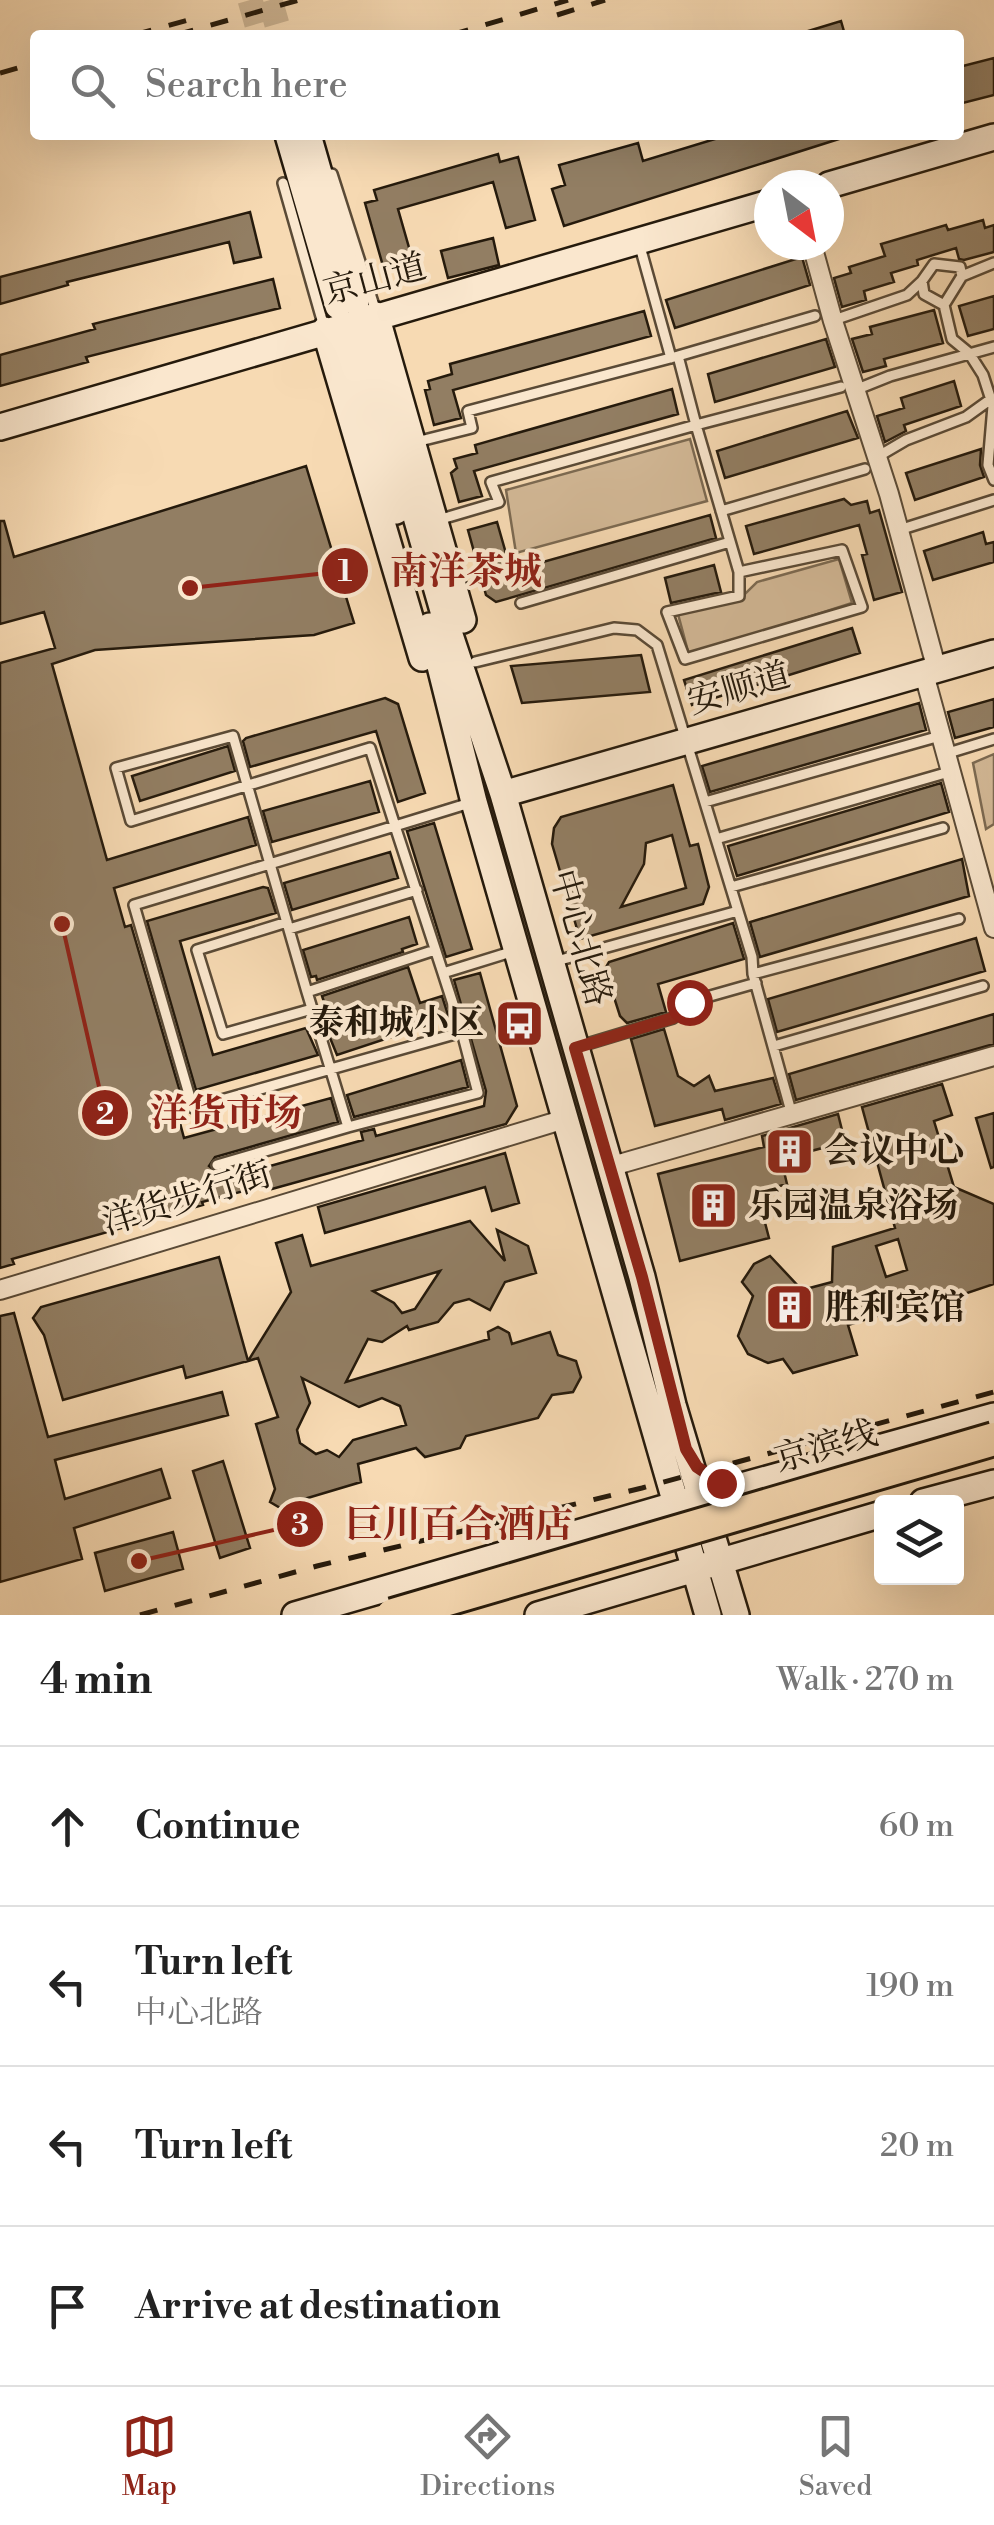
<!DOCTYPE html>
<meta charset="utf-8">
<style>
body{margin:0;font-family:"Libre Bodoni","Noto Serif SC",serif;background:#f2f2f2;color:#222}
.controls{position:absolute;right:30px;bottom:30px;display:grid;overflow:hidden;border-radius:10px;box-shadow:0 10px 40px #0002}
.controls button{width:90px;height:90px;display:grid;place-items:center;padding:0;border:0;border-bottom:2px solid #e0e0e0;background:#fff;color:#222;font:50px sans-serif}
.compass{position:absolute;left:754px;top:170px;width:90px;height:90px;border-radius:50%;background:#fff;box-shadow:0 10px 40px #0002;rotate:148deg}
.stop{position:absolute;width:30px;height:30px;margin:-22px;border:8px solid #8f2418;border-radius:50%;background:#fff}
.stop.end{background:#8f2418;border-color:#fff;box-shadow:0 2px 10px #0008}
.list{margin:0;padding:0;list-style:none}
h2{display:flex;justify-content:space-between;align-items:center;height:130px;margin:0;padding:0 40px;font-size:42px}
h2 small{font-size:32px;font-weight:400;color:#767676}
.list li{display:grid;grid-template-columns:65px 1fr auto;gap:30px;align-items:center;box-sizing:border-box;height:160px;padding:0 40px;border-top:2px solid #e0e0e0}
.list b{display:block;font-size:38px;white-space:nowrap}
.list p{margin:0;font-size:32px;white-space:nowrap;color:#767676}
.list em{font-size:32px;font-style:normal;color:#767676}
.icon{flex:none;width:55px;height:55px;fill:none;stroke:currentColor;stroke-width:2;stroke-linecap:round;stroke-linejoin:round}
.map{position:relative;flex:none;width:994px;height:1615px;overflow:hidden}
.search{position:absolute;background:#fff;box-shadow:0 10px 40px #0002;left:30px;right:30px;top:30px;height:110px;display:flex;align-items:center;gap:25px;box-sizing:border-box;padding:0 35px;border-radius:10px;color:#767676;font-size:38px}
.sheet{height:770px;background:#fff}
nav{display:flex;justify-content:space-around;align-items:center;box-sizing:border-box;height:140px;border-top:2px solid #e0e0e0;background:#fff;font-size:28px;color:#767676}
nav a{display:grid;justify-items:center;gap:5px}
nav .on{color:#8f2418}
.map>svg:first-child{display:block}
</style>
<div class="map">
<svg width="994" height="1615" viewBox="0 0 994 1615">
<rect width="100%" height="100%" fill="#f7dab3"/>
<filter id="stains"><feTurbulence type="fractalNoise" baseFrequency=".002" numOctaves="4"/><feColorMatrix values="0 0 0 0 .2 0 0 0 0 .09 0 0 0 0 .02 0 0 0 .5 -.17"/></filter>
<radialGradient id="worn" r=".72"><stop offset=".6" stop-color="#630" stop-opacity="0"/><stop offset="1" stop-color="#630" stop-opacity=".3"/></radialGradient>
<!-- green -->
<path fill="#d3b997" stroke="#7c6a52" stroke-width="2.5" d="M690,439L707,501L516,553L506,490Z
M839,559L852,603L689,655L678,614L744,595L757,582Z
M994,754V824L986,829L973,763Z"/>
<!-- building -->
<path fill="#927e63" stroke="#251a0c" stroke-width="2.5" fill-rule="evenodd" d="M841,21L845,35H805V32Z
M994,58V95L959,104V67Z
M728,135H842V138L564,226L552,189L565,185L559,165L638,143L643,161Z
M498,154L500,162L518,157L535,220L506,228L493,182L398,209L412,258L383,266L365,203L377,200L374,190Z
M250,212L261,257L234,263L229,242L67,282L68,285L0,304V277Z
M983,220L985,228L994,225V252L964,260L959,259L956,248L917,260L918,265L891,273L894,282L864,291L866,300L842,307L834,278L851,273L849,267L885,256L881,244L946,225L948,230Z
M493,238L499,265L448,278L441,251Z
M802,257L810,285L675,328L666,300Z
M273,279L280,308L86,357L88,362L0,386V355L95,329L93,324Z
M994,296V329L968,336L959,306Z
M934,310L943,343L884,359L886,366L863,372L852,339L872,334L870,327Z
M644,311L651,336L453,390L461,418L434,425L425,390L430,389L428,381L452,374L450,364Z
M826,339L835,367L715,402L708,374Z
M954,381L961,406L904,425L906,431L885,442L877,416L904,408L901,398Z
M672,389L678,414L474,471L482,496L459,502L451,473L457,468L454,459L477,453L475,445Z
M847,411L858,438L725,478L717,451Z
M981,449L980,465L984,477L915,500L906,473Z
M306,466L354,623L314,635L95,650L52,664L107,860L248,817L256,845L114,888L125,927L131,925L181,1095L173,1097L184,1138L331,1098L338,1122L215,1157L209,1166L218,1173L261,1161L263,1168L363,1140L361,1132L374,1129L376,1136L484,1106L486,1091L454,980L480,973L517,1106L506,1124L272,1189L270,1184L202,1202L203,1205L12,1259L14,1264L0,1268V663L55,648L44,612L0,624V521H4L14,557Z
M844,499L851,505L867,501L870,513L879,510L902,592L874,600L862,555L867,554L859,525L754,554L746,526Z
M710,515L716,538L496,602L486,595L468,530L497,522L511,571Z
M983,532L986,544L994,542V562L933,580L924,551Z
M714,565L721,592L671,603L665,578Z
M852,628L860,653L692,705L684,680Z
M641,655L650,692L522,703L511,666Z
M385,698L398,704L425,793L398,802L376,731L250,767L243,741L246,738Z
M994,699V727L955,738L948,712Z
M919,703L926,730L710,792L702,766Z
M228,746L235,771L140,801L132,776Z
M370,781L379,812L272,842L263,811Z
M941,783L949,812L737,876L728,846Z
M673,785L690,846L698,844L709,887L703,904L580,939L552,844L554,828L561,817ZM672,835L686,888L621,907L644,864L646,843Z
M434,823L472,949L446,957L407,831Z
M390,852L398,878L292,910L284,883Z
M962,859L969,896L760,957L750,922Z
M263,887L268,888L276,913L180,941L213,1055L306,1028L318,1055L196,1090L147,921Z
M409,917L417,944L402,949L403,952L317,980L316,976L311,977L303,950Z
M733,923L744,959L658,984L666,1012L627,1023L620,1016L605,969L609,962Z
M976,938L985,971L777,1032L768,999Z
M408,967L420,1003L442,996L449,1018L337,1055L328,1033L334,1031L322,996Z
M994,1014V1044L796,1100L789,1074Z
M664,1029L678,1076L694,1086L709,1076L715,1091L773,1078L781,1104L725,1120L722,1109L655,1126L631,1039Z
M461,1060L468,1087L354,1117L347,1095Z
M942,1084L952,1115L934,1121L954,1187L994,1204V1284L917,1310L915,1304L848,1325L857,1355L793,1373L783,1359L768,1363L748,1354L738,1336L753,1296L742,1282L754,1264L770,1256L802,1290L832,1282L833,1247L895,1228L862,1107ZM898,1239L907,1270L886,1277L876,1246Z
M994,1113V1167L991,1168L976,1118Z
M838,1114L845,1142L781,1159L787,1184L757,1192L769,1238L680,1261L658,1174L764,1147L762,1136Z
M505,1153L519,1203L492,1211L485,1187L325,1233L318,1207Z
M470,1221L505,1261L497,1230L528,1246L536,1273L505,1282L490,1310L469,1299L454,1303L438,1322L409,1330L407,1326L382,1342L368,1339L346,1382L489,1339L488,1332L498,1327L509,1333L512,1344L550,1332L558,1355L576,1361L581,1377L573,1392L552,1395L538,1418L466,1436L460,1448L425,1457L416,1448L358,1464L361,1482L284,1505L282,1509L270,1502L275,1489L256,1424L278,1417L258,1358L248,1361L291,1292L276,1243L302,1235L311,1266ZM440,1271L415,1309L402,1313L394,1303L373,1291ZM302,1378L359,1407L382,1398L400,1406L406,1425L353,1440L339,1457L327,1450L316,1454L300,1443L297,1430L310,1403Z
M219,1257L248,1361L186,1378L183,1366L63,1400L44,1335L33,1318L41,1307Z
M14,1313L48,1437L222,1392L228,1415L55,1460L65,1499L161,1469L170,1498L74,1528L82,1559L0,1582V1316Z
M223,1461L250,1548L220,1558L193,1471Z
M173,1532L183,1569L105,1591L95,1553Z"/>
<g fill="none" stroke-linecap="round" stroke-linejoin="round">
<!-- secondary-tunnel -->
<path stroke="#cdb492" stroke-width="25" stroke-dasharray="25 12" stroke-linecap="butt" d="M250,0L260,35
M270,0L280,35"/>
<defs>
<path id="lane" d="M332,174L376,312
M283,183L324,327
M639,243L671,358
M994,263L962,276L944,305L952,339L969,353L983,375L993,406L988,465L994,480
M944,305L924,294L922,281L934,264L960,267L962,276
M834,320L907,295L922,281
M678,356L815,316
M855,390L890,376L994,347
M416,442L472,428L468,411L678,356L696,425L491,482L499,502L438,520
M877,457L906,440L966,417L991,399
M721,511L865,469
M899,530L994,500
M739,572V596L667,612L685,659L862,607L842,550L739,572L696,425L841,387
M521,603L730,542
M475,662L614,628L637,630L657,645L752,957L753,974L792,1115
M945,754L994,739
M705,802L940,736
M716,839L949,772
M731,887L943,828
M287,922L197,950L223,1034L312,1009
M289,929L417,890
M553,962L738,911
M443,973L395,826L134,905L193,1108L462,1032L443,973L514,951
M753,974L959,919
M307,992C282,907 258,821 233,736L116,768L131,821L370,748L395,826L473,802
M774,1046L983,986
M577,1047L673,1018L689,1002L756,983
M348,1127L478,1093L462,1032
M217,1165L348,1127L307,992L435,950"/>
<path id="street" d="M812,245L833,321L889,494L937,670
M924,674L994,928
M609,1167L994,1056
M0,1290L565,1119"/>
<path id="secondary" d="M288,135L338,306
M308,135L356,302
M829,185L994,137
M376,315L463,620
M325,330L422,658
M365,339L450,635L503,794L642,1277L673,1405L736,1615
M347,343L396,511
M0,427L769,203
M430,626L474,802L708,1615
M503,794L994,653
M923,1502L994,1483
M295,1615L702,1497L994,1416
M538,1615L882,1514"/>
</defs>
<!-- lane casing -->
<use href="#lane" stroke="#5a4a36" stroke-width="14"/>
<!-- street casing -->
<use href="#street" stroke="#5a4a36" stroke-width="22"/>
<!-- secondary casing -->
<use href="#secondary" stroke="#251a0c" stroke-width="30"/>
<!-- lane -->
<use href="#lane" stroke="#fae7ce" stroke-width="9"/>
<!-- street -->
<use href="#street" stroke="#fae7ce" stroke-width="18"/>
<!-- secondary -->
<use href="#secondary" stroke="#fae7ce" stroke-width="25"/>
<!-- rail -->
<path stroke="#251a0c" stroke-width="5" stroke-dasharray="18 18" stroke-linecap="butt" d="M557,15L605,0
M134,35L192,19
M176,35L299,0
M451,35L568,0
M0,73L35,63
M140,1615L317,1566L642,1488L994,1392"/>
<defs>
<path id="highway-bridge" d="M393,1615L994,1439"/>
</defs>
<!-- highway-bridge casing -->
<use href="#highway-bridge" stroke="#251a0c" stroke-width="38" stroke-linecap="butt"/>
<!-- highway-bridge -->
<use href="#highway-bridge" stroke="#f7dab3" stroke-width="32"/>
</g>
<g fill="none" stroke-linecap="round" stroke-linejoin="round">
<!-- route -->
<path stroke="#8f2418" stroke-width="12" d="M689,1002L673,1018L575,1048L642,1277L686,1449L697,1467L721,1483"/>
</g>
<!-- icons -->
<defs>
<symbol id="bus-square" viewBox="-11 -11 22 22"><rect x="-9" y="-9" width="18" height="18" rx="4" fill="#8f2418" stroke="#fae7ce"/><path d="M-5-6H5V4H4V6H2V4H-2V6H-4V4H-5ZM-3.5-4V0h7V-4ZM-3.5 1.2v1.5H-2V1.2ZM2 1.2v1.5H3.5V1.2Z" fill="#fff"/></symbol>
<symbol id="building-square" viewBox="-11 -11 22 22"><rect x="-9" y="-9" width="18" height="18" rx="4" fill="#8f2418" stroke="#fae7ce"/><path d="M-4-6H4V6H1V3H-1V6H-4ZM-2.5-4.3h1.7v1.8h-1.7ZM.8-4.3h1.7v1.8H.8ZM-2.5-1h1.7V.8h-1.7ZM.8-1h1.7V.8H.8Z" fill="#fff"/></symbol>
</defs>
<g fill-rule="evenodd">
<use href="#bus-square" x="492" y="996" width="55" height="55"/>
<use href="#building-square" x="762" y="1124" width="55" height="55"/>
<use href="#building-square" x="686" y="1178" width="55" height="55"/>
<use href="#building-square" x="762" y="1280" width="55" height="55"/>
</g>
<g text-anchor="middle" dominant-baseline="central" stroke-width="8" stroke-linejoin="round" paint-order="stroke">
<!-- street labels -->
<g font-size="35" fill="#251a0c" stroke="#fae7ce">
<text transform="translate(375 280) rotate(-15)">京山道</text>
<text transform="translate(739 689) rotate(-16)">安顺道</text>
<text transform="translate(580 938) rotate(74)">中心北路</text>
<text transform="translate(187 1199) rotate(-17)">洋货步行街</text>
<text transform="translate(826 1447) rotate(-16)">京滨线</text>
</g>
<!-- poi labels -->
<g font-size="35" font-weight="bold" fill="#251a0c" stroke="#fae7ce" text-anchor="start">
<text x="484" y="1023" text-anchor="end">泰和城小区</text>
<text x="824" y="1151">会议中心</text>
<text x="748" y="1206">乐园温泉浴场</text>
<text x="825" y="1308">胜利宾馆</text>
</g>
</g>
<!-- callouts -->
<path fill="none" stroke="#8f2418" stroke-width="4" d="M190 588L345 571M62 924L105 1113M139 1561L300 1524"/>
<g fill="#8f2418" stroke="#fae7ce" stroke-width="4">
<circle cx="190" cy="588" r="10"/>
<circle cx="62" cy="924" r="10"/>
<circle cx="139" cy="1561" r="10"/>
<circle cx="345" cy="571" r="25"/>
<circle cx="105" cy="1113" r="25"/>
<circle cx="300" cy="1524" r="25"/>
</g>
<g font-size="30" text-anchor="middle" font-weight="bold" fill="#fff">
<text x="345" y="581">1</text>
<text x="105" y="1124">2</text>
<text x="300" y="1535">3</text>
</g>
<g font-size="38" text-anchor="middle" font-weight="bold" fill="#8f2418" stroke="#fae7ce" stroke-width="8" stroke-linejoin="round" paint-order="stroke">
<text x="466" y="584">南洋茶城</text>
<text x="226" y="1126">洋货市场</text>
<text x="459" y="1537">巨川百合酒店</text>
</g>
<rect width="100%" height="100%" filter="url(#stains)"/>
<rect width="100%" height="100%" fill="url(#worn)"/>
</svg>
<div class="controls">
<button><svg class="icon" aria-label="layers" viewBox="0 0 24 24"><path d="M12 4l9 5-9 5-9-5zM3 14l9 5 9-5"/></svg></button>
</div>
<svg class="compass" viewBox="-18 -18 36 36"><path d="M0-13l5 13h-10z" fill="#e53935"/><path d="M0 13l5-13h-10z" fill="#767676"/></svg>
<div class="stop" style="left:689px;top:1002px"></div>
<div class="stop end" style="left:721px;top:1483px"></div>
<div class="search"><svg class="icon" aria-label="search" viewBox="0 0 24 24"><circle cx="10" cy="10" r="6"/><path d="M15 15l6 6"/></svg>Search here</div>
</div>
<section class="sheet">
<h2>4 min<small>Walk · 270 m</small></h2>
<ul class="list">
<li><svg class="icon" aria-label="ahead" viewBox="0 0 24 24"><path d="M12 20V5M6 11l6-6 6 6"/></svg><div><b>Continue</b></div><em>60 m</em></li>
<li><svg class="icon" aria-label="left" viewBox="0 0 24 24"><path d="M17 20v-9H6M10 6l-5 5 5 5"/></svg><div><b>Turn left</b><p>中心北路</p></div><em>190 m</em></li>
<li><svg class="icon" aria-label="left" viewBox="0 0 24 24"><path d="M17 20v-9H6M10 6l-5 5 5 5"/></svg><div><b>Turn left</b></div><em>20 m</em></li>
<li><svg class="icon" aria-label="arrive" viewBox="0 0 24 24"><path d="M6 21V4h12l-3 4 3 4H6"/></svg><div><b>Arrive at destination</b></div></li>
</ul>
</section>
<nav>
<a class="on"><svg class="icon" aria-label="map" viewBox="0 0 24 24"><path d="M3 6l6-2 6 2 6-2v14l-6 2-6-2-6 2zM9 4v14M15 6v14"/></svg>Map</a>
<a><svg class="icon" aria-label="directions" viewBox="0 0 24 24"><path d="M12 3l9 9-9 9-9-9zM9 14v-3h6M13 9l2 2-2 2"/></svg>Directions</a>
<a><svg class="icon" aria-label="saved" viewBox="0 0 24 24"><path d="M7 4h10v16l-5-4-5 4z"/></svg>Saved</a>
</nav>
